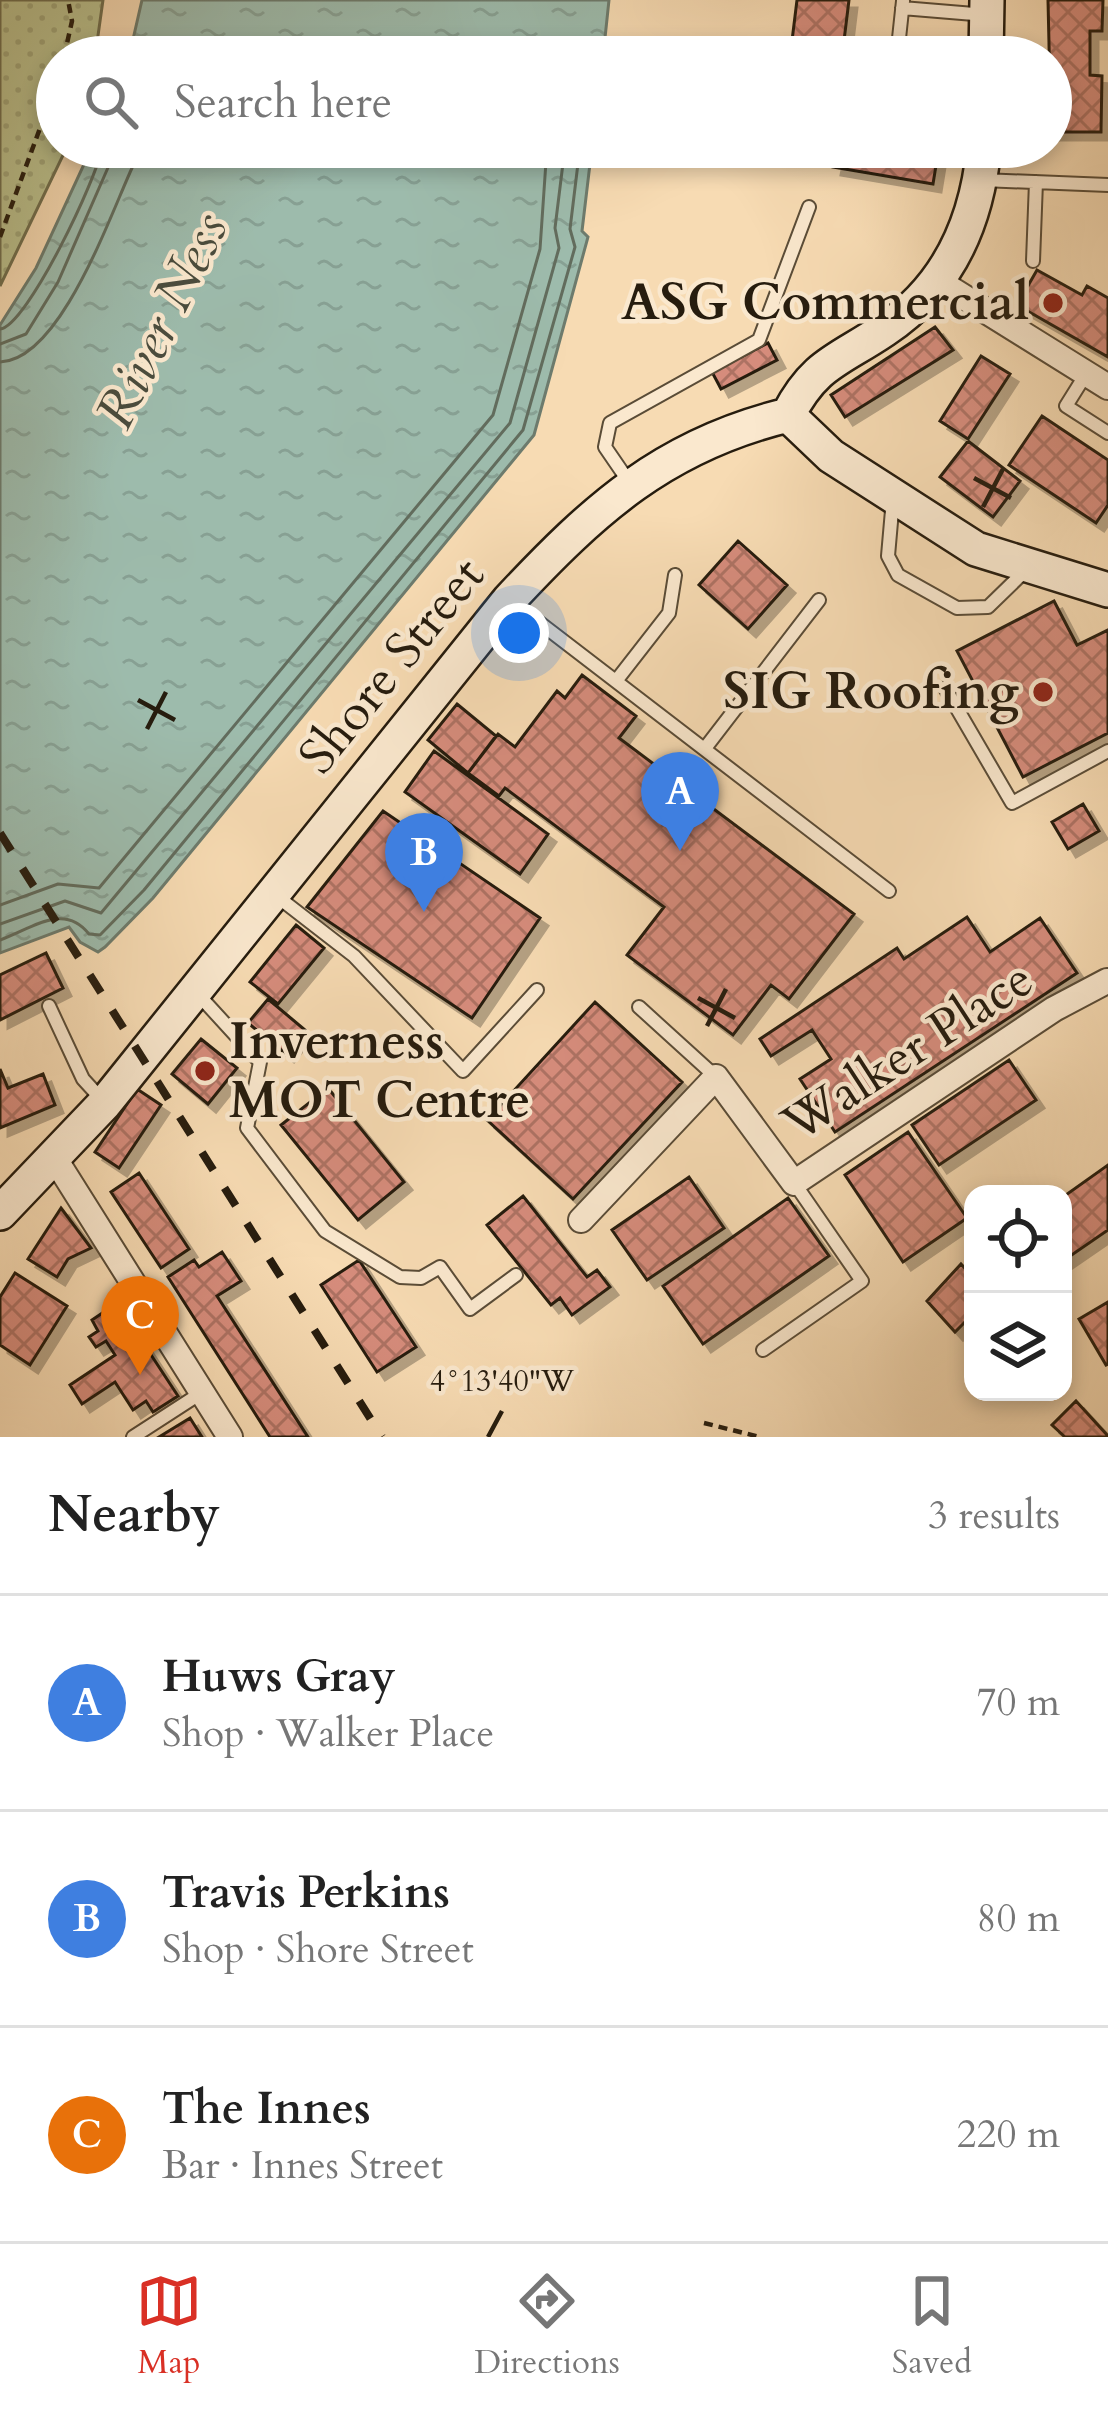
<!DOCTYPE html>
<meta charset="utf-8">
<style>
body{margin:0;font-family:Cardo,serif;background:#f6f6f6;color:#222}
.controls{position:absolute;right:36px;bottom:36px;display:grid;overflow:hidden;border-radius:24px;box-shadow:0 6px 18px #0003}
.controls button{width:108px;height:108px;display:grid;place-items:center;padding:0;border:0;border-bottom:3px solid #e0e0e0;background:#fff;color:#222;font:60px sans-serif}
.you{position:absolute;left:519px;top:633px;width:42px;height:42px;margin:-30px;border:9px solid #fff;border-radius:50%;background:#1a73e8;box-shadow:0 0 0 18px #1a73e833}
.badge{display:grid;place-items:center;width:78px;height:78px;border-radius:50%;background:#d93025;color:#fff;font-size:39px;font-weight:700}
.pin{position:absolute;translate:-50% -99px;filter:drop-shadow(0 3px 6px #0008)}
.pin::after{content:'';position:absolute;top:63px;width:42px;height:36px;background:inherit;clip-path:polygon(0 0,100% 0,50% 100%)}
.list{margin:0;padding:0;list-style:none}
h2{display:flex;justify-content:space-between;align-items:center;height:156px;margin:0;padding:0 48px;font-size:51px}
h2 small{font-size:39px;font-weight:400;color:#767676}
.list li{display:grid;grid-template-columns:78px 1fr auto;gap:36px;align-items:center;box-sizing:border-box;height:216px;padding:0 48px;border-top:3px solid #e0e0e0}
.list b{display:block;font-size:45px;white-space:nowrap}
.list p{margin:0;font-size:39px;white-space:nowrap;color:#767676}
.list em{font-size:39px;font-style:normal;color:#767676}
.icon{flex:none;width:66px;height:66px;fill:none;stroke:currentColor;stroke-width:2;stroke-linecap:round;stroke-linejoin:round}
.map{position:relative;flex:none;width:1108px;height:1437px;overflow:hidden}
.search{position:absolute;background:#fff;box-shadow:0 6px 18px #0003;left:36px;right:36px;top:36px;height:132px;display:flex;align-items:center;gap:30px;box-sizing:border-box;padding:0 42px;border-radius:66px;color:#767676;font-size:45px}
.sheet{height:804px;background:#fff}
nav{display:flex;justify-content:space-around;align-items:center;box-sizing:border-box;height:168px;border-top:3px solid #e0e0e0;background:#fff;font-size:33px;color:#767676}
nav a{display:grid;justify-items:center;gap:6px}
nav .on{color:#d93025}
.map>svg:first-child{display:block}
</style>
<div class="map">
<svg width="1108" height="1437" viewBox="0 0 1108 1437">
<defs>
<pattern id="grass-dots" width="8" height="8" patternUnits="userSpaceOnUse" patternTransform="scale(3)"><rect width="8" height="8" fill="#bac18e"/><path d="M2 2h.1M6 6h.1" fill="none" stroke="#a0a579" stroke-width="1.8" stroke-linecap="round"/></pattern>
<pattern id="water-ripples" width="26" height="14" patternUnits="userSpaceOnUse" patternTransform="scale(3)"><rect width="26" height="14" fill="#9dbbac"/><path d="M2 4q2-2 4 0t4 0M15 11q2-2 4 0t4 0" fill="none" stroke="#87a093"/></pattern>
<pattern id="building-cross-hatch" width="8" height="8" patternUnits="userSpaceOnUse" patternTransform="scale(3)"><rect width="8" height="8" fill="#d68c7b"/><path d="M0 0l8 8M0 8l8-8" fill="none" stroke="#ad7263"/></pattern>
<filter id="shadow"><feDropShadow dx="8" dy="8" stdDeviation="0" flood-color="#0004"/></filter>
</defs>
<rect width="100%" height="100%" fill="#f7dbb3"/>
<filter id="stains"><feTurbulence type="fractalNoise" baseFrequency=".00167" numOctaves="4"/><feColorMatrix values="0 0 0 0 .2 0 0 0 0 .09 0 0 0 0 .02 0 0 0 .5 -.17"/></filter>
<radialGradient id="worn" r=".72"><stop offset=".6" stop-color="#630" stop-opacity="0"/><stop offset="1" stop-color="#630" stop-opacity=".3"/></radialGradient>
<!-- grass -->
<path fill="url(#grass-dots)" stroke="#706e4e" stroke-width="3" d="M0,0H103L95,57H57V147H67L0,286Z"/>
<!-- water -->
<path fill="url(#water-ripples)" stroke="#6d7b6d" stroke-width="3" d="M142,0H609L603,57H129Z
M92,147H592L582,231L588,237L534,435L153,898L105,947L98,952L80,942L69,927L0,953V325L36,268Z"/>
<g fill="none" stroke-linecap="round" stroke-linejoin="round">
<!-- shore -->
<path stroke="#626c5d" stroke-width="3" d="M0,329C27,326 98,177 102,147
M0,344L26,334L58,282L117,147
M0,362C60,360 109,218 132,168L135,147
M0,905L58,884L99,888L493,415L540,249L547,147
M0,924L65,901L101,913L510,423L559,248L555,228L565,147
M0,940C33,928 64,902 89,934L100,935L144,890L523,430L575,247L570,229L580,147"/>
</g>
<!-- building -->
<path fill="url(#building-cross-hatch)" stroke="#261c0e" stroke-width="3" filter="url(#shadow)" d="M797,0H849L842,57H790Z
M1048,0H1103L1102,31H1090V75L1102,76L1101,132H1051Z
M837,147H939L933,184L833,167Z
M1037,270L1082,295L1087,286L1108,298V357L1017,305Z
M935,327L953,350L845,417L831,395Z
M768,343L777,360L721,389L712,372Z
M981,356L1010,374L968,439L940,421Z
M1042,416L1108,460V505L1096,523L1009,465Z
M968,441L1020,481L993,517L940,477Z
M738,541L787,585L748,629L699,585Z
M1054,601L1077,645L1108,630V733L1023,777L957,651Z
M582,675L636,716L619,738L854,914L789,999L771,985L733,1035L627,955L664,907L505,788L499,796L468,773L498,734L515,747L557,691L565,698Z
M457,704L496,736L468,773L428,740Z
M434,751L548,834L520,874L405,792Z
M1083,804L1099,831L1068,849L1052,822Z
M383,811L540,918L472,1018L307,907Z
M967,917L990,952L1040,918L1077,973L835,1132L800,1079L831,1059L812,1030L771,1056L760,1039L897,948L904,959Z
M296,925L324,948L278,1004L250,982Z
M46,953L63,988L0,1020V975Z
M268,999L305,1030L286,1054L248,1023Z
M595,1002L682,1082L573,1199L487,1120Z
M201,1039L237,1068L208,1104L172,1074Z
M1009,1060L1036,1100L939,1165L912,1125Z
M0,1069L8,1088L43,1074L55,1105L0,1128Z
M328,1088L404,1182L358,1220L281,1125Z
M137,1089L161,1105L119,1168L95,1152Z
M908,1132L967,1218L903,1262L845,1175Z
M1108,1165V1230L1063,1261V1197Z
M139,1173L189,1249L161,1268L111,1192Z
M689,1177L724,1228L647,1280L612,1230Z
M523,1196L587,1277L597,1270L610,1287L572,1315L560,1298L551,1305L487,1225Z
M788,1198L829,1256L703,1344L663,1286Z
M61,1208L91,1248L68,1259L57,1277L28,1259Z
M222,1252L241,1281L217,1296L308,1437H270L168,1277L194,1260L199,1267Z
M359,1260L416,1347L377,1372L321,1285Z
M961,1264L973,1277V1314L955,1332L927,1301Z
M15,1273L67,1306L30,1365L0,1345V1297Z
M1108,1302V1364L1106,1365L1079,1319Z
M117,1303L178,1396L153,1412L146,1401L133,1410L115,1382L82,1404L70,1385L115,1355L106,1341L96,1347L89,1337L98,1331L92,1320Z
M1076,1401L1108,1436V1437H1065L1052,1425Z
M190,1418L202,1437H159Z"/>
<g fill="none" stroke-linecap="round" stroke-linejoin="round">
<defs>
<path id="lane" d="M902,8L986,15
M897,57L903,1
M982,180L1108,185
M1033,261L1036,182
M1086,374L1066,406L1108,433
M629,482L605,447L610,423L759,340L809,207
M893,499L888,556L898,575L957,608L988,607L1027,569
M510,600L889,891
M616,681L669,613L675,575
M945,688L1012,803L1108,751
M706,747L819,600
M274,894L354,956L463,1071L537,990
M196,992L260,1062L247,1128L325,1231L400,1277L421,1278L440,1267L470,1309L516,1275
M49,1006L83,1079L104,1102
M639,1007L716,1077
M763,1350L862,1281L795,1184
M133,1437L201,1393"/>
<path id="street" d="M938,281L1108,387
M55,1159L230,1437
M581,1220L716,1077L794,1183L1054,1009L1107,981"/>
<path id="secondary" d="M986,57L987,0
M788,415L831,456L976,549L1108,590
M0,1213L105,1103L509,600C594,509 664,445 788,415C815,363 838,361 884,330C949,287 977,222 984,147"/>
</defs>
<!-- lane casing -->
<use href="#lane" stroke="#5a4c37" stroke-width="16"/>
<!-- street casing -->
<use href="#street" stroke="#5a4c37" stroke-width="28"/>
<!-- secondary casing -->
<use href="#secondary" stroke="#261c0e" stroke-width="38"/>
<!-- path -->
<path stroke="#261c0e" stroke-width="4.5" stroke-dasharray="9 6" stroke-linecap="butt" d="M64,57L72,21L68,0
M0,237L57,82
M704,1423L760,1437"/>
<!-- lane -->
<use href="#lane" stroke="#fae8ce" stroke-width="12"/>
<!-- street -->
<use href="#street" stroke="#fae8ce" stroke-width="24"/>
<!-- secondary -->
<use href="#secondary" stroke="#fae8ce" stroke-width="33"/>
<!-- rail -->
<path stroke="#261c0e" stroke-width="8" stroke-dasharray="21 21" stroke-linecap="butt" d="M0,833L382,1437"/>
</g>
<!-- ticks -->
<path fill="none" stroke="#261c0e" stroke-width="4.5" d="M974,478L1011,498M983,507L1003,469M138,700L175,720M147,729L166,692M698,998L735,1018M707,1026L726,989M488,1437L502,1411"/>
<!-- markers -->
<g fill="#8f2418" stroke="#fae8ce" stroke-width="4.5">
<circle cx="1053" cy="303" r="12"/>
<circle cx="1043" cy="692" r="12"/>
<circle cx="205" cy="1071" r="12"/>
</g>
<g text-anchor="middle" dominant-baseline="central" stroke-width="9" stroke-linejoin="round" paint-order="stroke">
<!-- poi labels -->
<g font-size="51" font-weight="bold" fill="#261c0e" stroke="#fae8ce" text-anchor="end">
<text x="1029" y="303">ASG Commercial</text>
<text x="1019" y="692">SIG Roofing</text>
<text x="229" y="1042" text-anchor="start">Inverness<tspan x="229" dy="59">MOT Centre</tspan></text>
</g>
<!-- street labels -->
<g font-size="51" fill="#261c0e" stroke="#fae8ce">
<text transform="translate(392 666) rotate(-51)">Shore Street</text>
<text transform="translate(908 1052) rotate(-33)">Walker Place</text>
</g>
<!-- water labels -->
<g font-size="54" font-style="italic" fill="#4a4c3d" stroke="#fae8ce">
<text transform="translate(163 321) rotate(-64)">River Ness</text>
</g>
</g>
<g font-size="30" text-anchor="middle" fill="#261c0e" stroke="#fae8ce" stroke-width="9" stroke-linejoin="round" paint-order="stroke">
<text x="502" y="1391">4°13'40"W</text>
</g>
<rect width="100%" height="100%" filter="url(#stains)"/>
<rect width="100%" height="100%" fill="url(#worn)"/>
</svg>
<div class="controls">
<button><svg class="icon" aria-label="locate" viewBox="0 0 24 24"><circle cx="12" cy="12" r="6"/><path d="M12 2v4M12 18v4M2 12h4M18 12h4"/></svg></button>
<button><svg class="icon" aria-label="layers" viewBox="0 0 24 24"><path d="M12 4l9 5-9 5-9-5zM3 14l9 5 9-5"/></svg></button>
</div>
<div class="you"></div>
<div class="pin badge" style="left:680px;top:851px;background:#3f7fe0">A</div>
<div class="pin badge" style="left:424px;top:912px;background:#3f7fe0">B</div>
<div class="pin badge" style="left:140px;top:1375px;background:#e8710a">C</div>
<div class="search"><svg class="icon" aria-label="search" viewBox="0 0 24 24"><circle cx="10" cy="10" r="6"/><path d="M15 15l6 6"/></svg>Search here</div>
</div>
<section class="sheet">
<h2>Nearby<small>3 results</small></h2>
<ul class="list">
<li><span class="badge" style="background:#3f7fe0">A</span><div><b>Huws Gray</b><p>Shop · Walker Place</p></div><em>70 m</em></li>
<li><span class="badge" style="background:#3f7fe0">B</span><div><b>Travis Perkins</b><p>Shop · Shore Street</p></div><em>80 m</em></li>
<li><span class="badge" style="background:#e8710a">C</span><div><b>The Innes</b><p>Bar · Innes Street</p></div><em>220 m</em></li>
</ul>
</section>
<nav>
<a class="on"><svg class="icon" aria-label="map" viewBox="0 0 24 24"><path d="M3 6l6-2 6 2 6-2v14l-6 2-6-2-6 2zM9 4v14M15 6v14"/></svg>Map</a>
<a><svg class="icon" aria-label="directions" viewBox="0 0 24 24"><path d="M12 3l9 9-9 9-9-9zM9 14v-3h6M13 9l2 2-2 2"/></svg>Directions</a>
<a><svg class="icon" aria-label="saved" viewBox="0 0 24 24"><path d="M7 4h10v16l-5-4-5 4z"/></svg>Saved</a>
</nav>
